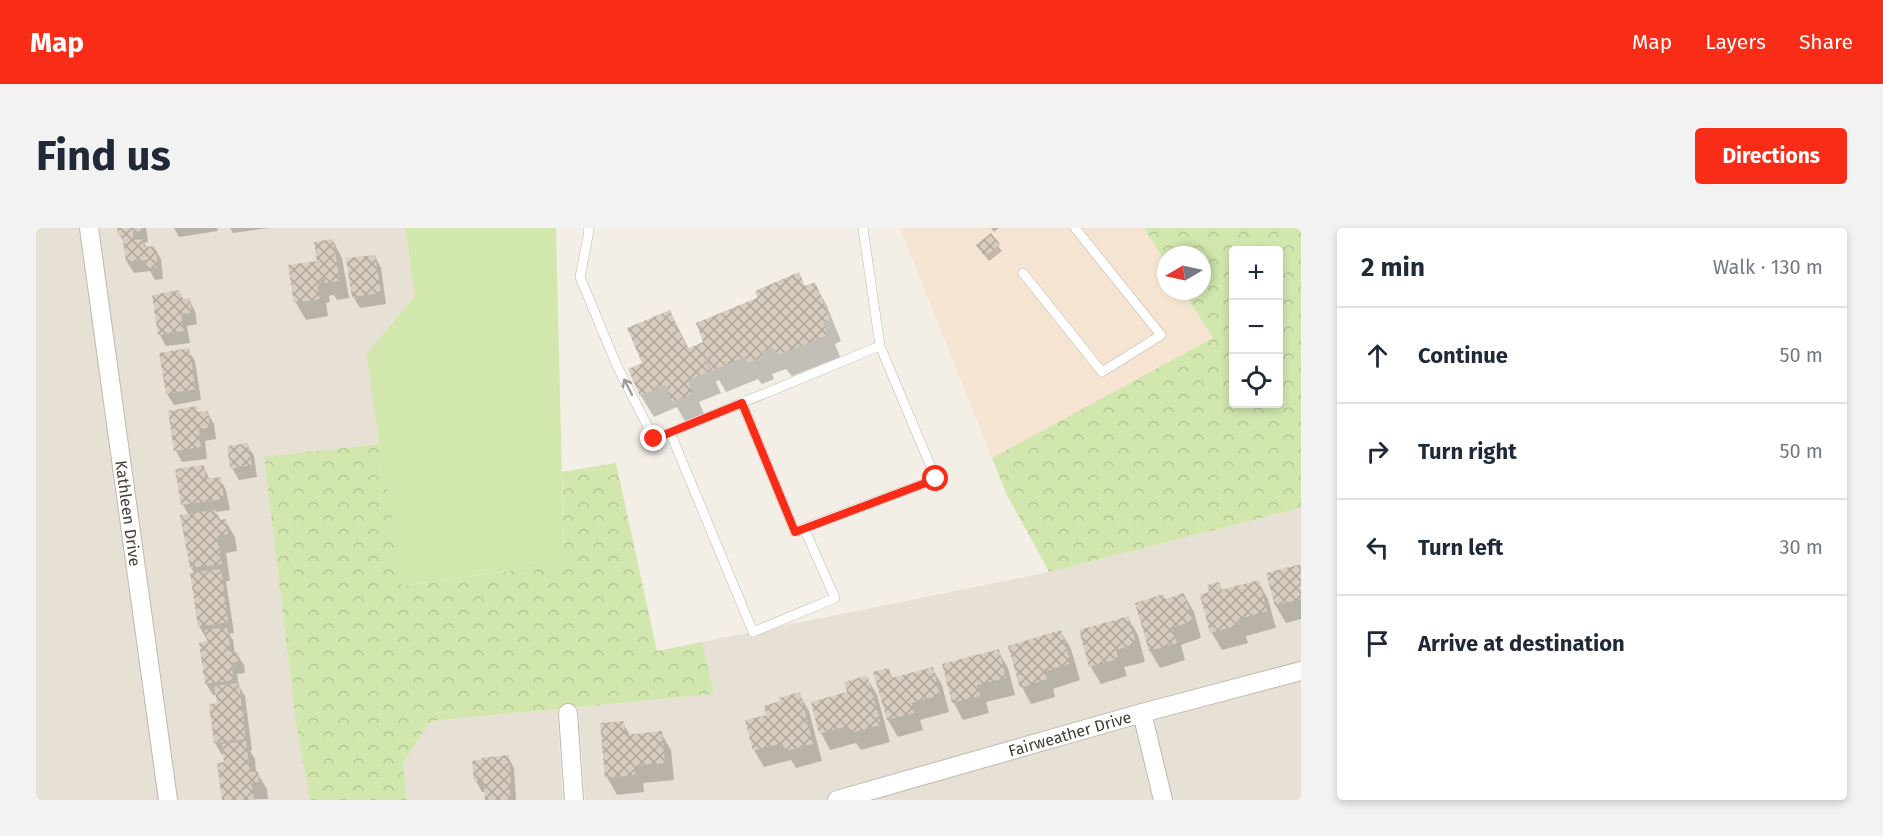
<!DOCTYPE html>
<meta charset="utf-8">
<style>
body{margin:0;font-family:"Fira Sans",sans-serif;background:#f2f2f3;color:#1f2937}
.controls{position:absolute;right:18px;top:18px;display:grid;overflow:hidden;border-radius:6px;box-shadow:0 3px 9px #0003}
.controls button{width:54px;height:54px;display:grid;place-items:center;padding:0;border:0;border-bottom:2px solid #e0e1e3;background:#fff;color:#1f2937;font:30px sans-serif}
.compass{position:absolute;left:1121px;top:18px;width:54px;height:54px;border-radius:50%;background:#fff;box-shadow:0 3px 9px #0003;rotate:261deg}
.stop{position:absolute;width:18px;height:18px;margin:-14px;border:4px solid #f92d17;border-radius:50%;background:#fff}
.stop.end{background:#f92d17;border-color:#fff;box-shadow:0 2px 6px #0008}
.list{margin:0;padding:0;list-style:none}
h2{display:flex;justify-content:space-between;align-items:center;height:78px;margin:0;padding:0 24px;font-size:26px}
h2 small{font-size:20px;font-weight:400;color:#747a83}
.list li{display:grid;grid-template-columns:39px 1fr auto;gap:18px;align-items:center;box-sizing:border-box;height:96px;padding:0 24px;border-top:2px solid #e0e1e3}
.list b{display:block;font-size:22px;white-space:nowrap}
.list em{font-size:20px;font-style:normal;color:#747a83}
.icon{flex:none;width:33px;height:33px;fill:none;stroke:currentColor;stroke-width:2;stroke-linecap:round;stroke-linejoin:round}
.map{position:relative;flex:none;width:1265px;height:572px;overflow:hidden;border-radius:6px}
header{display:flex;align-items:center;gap:36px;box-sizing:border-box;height:84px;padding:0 30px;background:#f92d17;color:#fff}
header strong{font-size:28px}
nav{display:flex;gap:33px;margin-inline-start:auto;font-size:21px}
.intro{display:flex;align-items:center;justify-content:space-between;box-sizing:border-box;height:144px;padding:0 36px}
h1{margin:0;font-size:42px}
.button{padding:15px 27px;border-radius:6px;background:#f92d17;color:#fff;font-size:21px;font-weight:700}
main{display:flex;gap:36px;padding:0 36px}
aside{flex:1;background:#fff;border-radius:6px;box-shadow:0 3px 9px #0003}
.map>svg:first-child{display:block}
</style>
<header>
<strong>Map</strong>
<nav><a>Map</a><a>Layers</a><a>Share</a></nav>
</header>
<div class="intro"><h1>Find us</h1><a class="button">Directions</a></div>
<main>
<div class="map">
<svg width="1265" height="572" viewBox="0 0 1265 572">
<defs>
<pattern id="forest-crowns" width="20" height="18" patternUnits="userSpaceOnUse" patternTransform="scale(1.5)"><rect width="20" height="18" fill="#d1e7ae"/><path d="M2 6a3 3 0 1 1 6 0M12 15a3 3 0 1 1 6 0" fill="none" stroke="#b5c796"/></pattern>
<pattern id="building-cross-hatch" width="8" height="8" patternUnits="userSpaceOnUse" patternTransform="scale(1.5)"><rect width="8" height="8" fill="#d7ccbe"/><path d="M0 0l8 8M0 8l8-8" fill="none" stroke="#b0a79b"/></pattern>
</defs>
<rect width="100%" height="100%" fill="#f3eee6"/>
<!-- residential -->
<path fill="#e7e0d4" d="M0,0H369L379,68L330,126L344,216L228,230L260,496L274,572H0Z
M1265,280V572H549L542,479L678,466L666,414L1013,344Z
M521,481L527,572H371L367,535L395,493Z"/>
<!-- commercial -->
<path fill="#f5e4d1" d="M864,0H1108L1130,35V63H1147L1177,111L956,230Z"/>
<!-- grass -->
<path fill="#d1e7ae" d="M369,0H520L528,335L365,358L330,126L379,68Z"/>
<!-- forest -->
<path fill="url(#forest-crowns)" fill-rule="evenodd" d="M1108,0H1265V280L1013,344L970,265L956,230L1177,110L1147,63H1166V27H1130V35ZM1198,22H1242V176H1198Z
M344,216L366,358L528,335L526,244L580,235L621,423L666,414L678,466L395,493L367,535L371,572H274L260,496L228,229Z"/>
<!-- shadow -->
<path fill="#0003" d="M83,0H110L112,14L108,15L111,20L118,19L125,31L127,51L119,52L114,43L98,45L91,34L89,17L84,7Z
M138,0H181L182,3L143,9Z
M194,0H233L197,5Z
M955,0H963L958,4Z
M954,7L966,23L953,33L945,23Z
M297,13L306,30L313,70L301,72L298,67L293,68L294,74L290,75L292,88L270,92L260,75Z
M339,28L345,40L350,76L324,80L317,68Z
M763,46L770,60L779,56L791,78L805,113L799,116L804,129L756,148L750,141L736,146L738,151L726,156L722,151L690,164L683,152L680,154L685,165L663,174L669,188L650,195L641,179L618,189L605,168L594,142L608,136L634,83L653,121L669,115L723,71Z
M144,64L148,73L153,72L159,83L161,96L151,98L154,115L130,118L124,107Z
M152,122L159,133L165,172L138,177L131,166Z
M160,180L163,185L171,184L178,196L180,211L169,213L171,231L146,234L140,223L134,184Z
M211,217L218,228L221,249L203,252L196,240Z
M167,238L174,252L184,251L190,262L194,282L180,284L185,293L189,292L199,309L201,323L190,325L194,353H190L198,405L193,406L197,412L199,426H201L208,437L209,445L201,446L203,458L209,468L216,522L214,523L219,531L220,543L231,561L232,571L187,572L182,537L190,535L189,526L186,527L179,515L174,477L182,476L181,467H177L170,456L173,415L172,409L170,410L163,398L159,346L155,340L153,288L147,277L141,243Z
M1265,338V391L1250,395L1240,378L1232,346Z
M1222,354L1232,371L1240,400L1210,408L1212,415L1186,422L1176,405L1166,368L1175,365L1183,356L1187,363Z
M1148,367L1158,384L1165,410L1145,417L1149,432L1124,440L1114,423L1101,376L1130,372Z
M1092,390L1102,407L1109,434L1088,439L1091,448L1065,456L1055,439L1045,403Z
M1025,404L1035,421L1044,452L1017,461L1019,469L995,476L986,459Z
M962,423L972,440L979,467L950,474L953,485L927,492L918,475L908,437Z
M896,440L906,457L913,484L884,492L887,502L862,509L852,492L839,445L852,441L857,451Z
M831,450L841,467L854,514L825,522L820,515L794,522L785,505L812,465Z
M763,466L773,483L786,533L760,540L755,532L728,539L718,522Z
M587,495L594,508L625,505L635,522L638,552L607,555L608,564L581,567L571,549Z
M472,529L478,540L480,572H450V564H446L440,553Z"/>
<!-- building -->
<path fill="url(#building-cross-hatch)" d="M81,0H106V3L97,4V12L107,11L108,19L119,18L122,39L111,41L109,32L90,34L86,7L82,8Z
M955,5L964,16L949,29L940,17Z
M297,11L304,53L289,55V50L284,51L285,57L281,58L284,71L258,75L252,37L281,33L278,14Z
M339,27L345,65L316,69L310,30Z
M763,44L769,58L779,54L794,91L787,94L792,107L742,127L736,119L725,124L727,129L712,135L709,129L676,143L671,130L669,131L674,143L652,152L657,165L636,174L629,157L604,168L592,141L606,135L591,100L634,82L651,121L667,114L660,95L721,70L719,63Z
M144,62L146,71L154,70L156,85L145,86L148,103L122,107L116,67Z
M153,120L160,161L130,166L123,125Z
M161,178L162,184L172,183L174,200L163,201L165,219L138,223L132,183Z
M212,215L216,237L194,241L191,218Z
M168,237L170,251L185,249L188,271L145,277L139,241Z
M180,282L182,292L190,291L192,306L181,308L186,336L154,340L144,287Z
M1265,336V371L1239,378L1230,345Z
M185,341L192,394L162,399L154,345Z
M1223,352L1231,383L1202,391L1203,397L1174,405L1164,367L1173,364L1171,357L1183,354L1185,362Z
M1148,365L1157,393L1136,400L1141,415L1113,423L1099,375L1128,366L1129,371Z
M1093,388L1100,416L1080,422L1082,431L1053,439L1043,402Z
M191,399L195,425L202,424L204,433L195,435L198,452L169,456L163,415L171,413L169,402Z
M1025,402L1035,435L1008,444L1011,451L984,460L972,418Z
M963,421L970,450L941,457L944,468L916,475L906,436Z
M897,439L904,467L875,475L878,485L851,492L837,444L853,440L855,450Z
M829,448L832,449L845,497L814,505L812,498L783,506L775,474L811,464L808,454Z
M203,455L210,511L178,515L173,476L181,475L178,458Z
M764,464L777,516L749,523L746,515L717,523L709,492L730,487L728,478L744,473L743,470Z
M588,493L589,507L626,503L629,535L598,538L599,547L569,550L564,495Z
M210,513L214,544L222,543L223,554L215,555L218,572H186L181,535L188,534L186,516Z
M473,527L475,555H473L475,572H449L447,552L438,553L436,533L445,532V530Z"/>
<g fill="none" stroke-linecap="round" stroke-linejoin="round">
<defs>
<path id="service" d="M552,0L553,3L544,49L581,138L618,211L844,118L827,0
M987,45L1066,144L1125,107L1039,0
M706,175L759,304L768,300
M634,204L717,404L799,370L768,300L900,251L844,118"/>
<g id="minor">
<path id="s1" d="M53,0L132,572"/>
<path d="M532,485L538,572"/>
<path d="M1106,485L1127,572"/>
<path id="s2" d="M801,572L1106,485L1265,443"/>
</g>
</defs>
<!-- service casing -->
<use href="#service" stroke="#c1b8ac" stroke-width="10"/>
<!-- minor casing -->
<use href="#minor" stroke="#c1b8ac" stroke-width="20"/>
<!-- service -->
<use href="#service" stroke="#fff" stroke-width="9"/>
<!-- minor -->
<use href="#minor" stroke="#fff" stroke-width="18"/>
</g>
<!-- one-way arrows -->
<defs><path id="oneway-shaft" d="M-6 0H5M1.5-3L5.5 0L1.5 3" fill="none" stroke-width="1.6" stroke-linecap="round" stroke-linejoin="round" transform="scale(1.5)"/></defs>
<use stroke="#a29e9a" href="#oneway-shaft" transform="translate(592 159) rotate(-117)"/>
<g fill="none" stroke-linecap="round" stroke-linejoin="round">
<!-- route -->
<path stroke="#f92d17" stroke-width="8" d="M618,211L706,175L759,304L900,251"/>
</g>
<g text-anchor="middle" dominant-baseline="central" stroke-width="4.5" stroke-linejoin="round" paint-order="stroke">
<!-- street labels -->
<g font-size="16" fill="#463e35" stroke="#fff">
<text stroke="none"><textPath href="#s1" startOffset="288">Kathleen Drive</textPath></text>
<text stroke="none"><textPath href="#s2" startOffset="242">Fairweather Drive</textPath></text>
</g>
</g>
</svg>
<div class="controls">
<button>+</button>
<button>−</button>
<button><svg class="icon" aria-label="locate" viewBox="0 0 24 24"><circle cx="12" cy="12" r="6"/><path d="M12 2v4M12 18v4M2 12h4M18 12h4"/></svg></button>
</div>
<svg class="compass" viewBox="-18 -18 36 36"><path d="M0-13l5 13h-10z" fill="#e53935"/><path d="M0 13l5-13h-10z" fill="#747a83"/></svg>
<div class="stop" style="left:900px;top:251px"></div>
<div class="stop end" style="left:618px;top:211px"></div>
</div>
<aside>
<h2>2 min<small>Walk · 130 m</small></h2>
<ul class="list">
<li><svg class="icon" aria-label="ahead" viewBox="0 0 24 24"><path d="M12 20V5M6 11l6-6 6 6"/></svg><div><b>Continue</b></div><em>50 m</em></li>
<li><svg class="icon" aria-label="right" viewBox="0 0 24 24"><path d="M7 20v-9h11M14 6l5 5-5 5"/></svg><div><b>Turn right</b></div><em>50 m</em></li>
<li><svg class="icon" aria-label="left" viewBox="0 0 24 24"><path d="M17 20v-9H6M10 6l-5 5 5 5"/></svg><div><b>Turn left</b></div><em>30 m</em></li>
<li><svg class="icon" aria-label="arrive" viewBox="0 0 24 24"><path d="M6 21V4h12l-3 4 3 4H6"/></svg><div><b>Arrive at destination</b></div></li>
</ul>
</aside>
</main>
